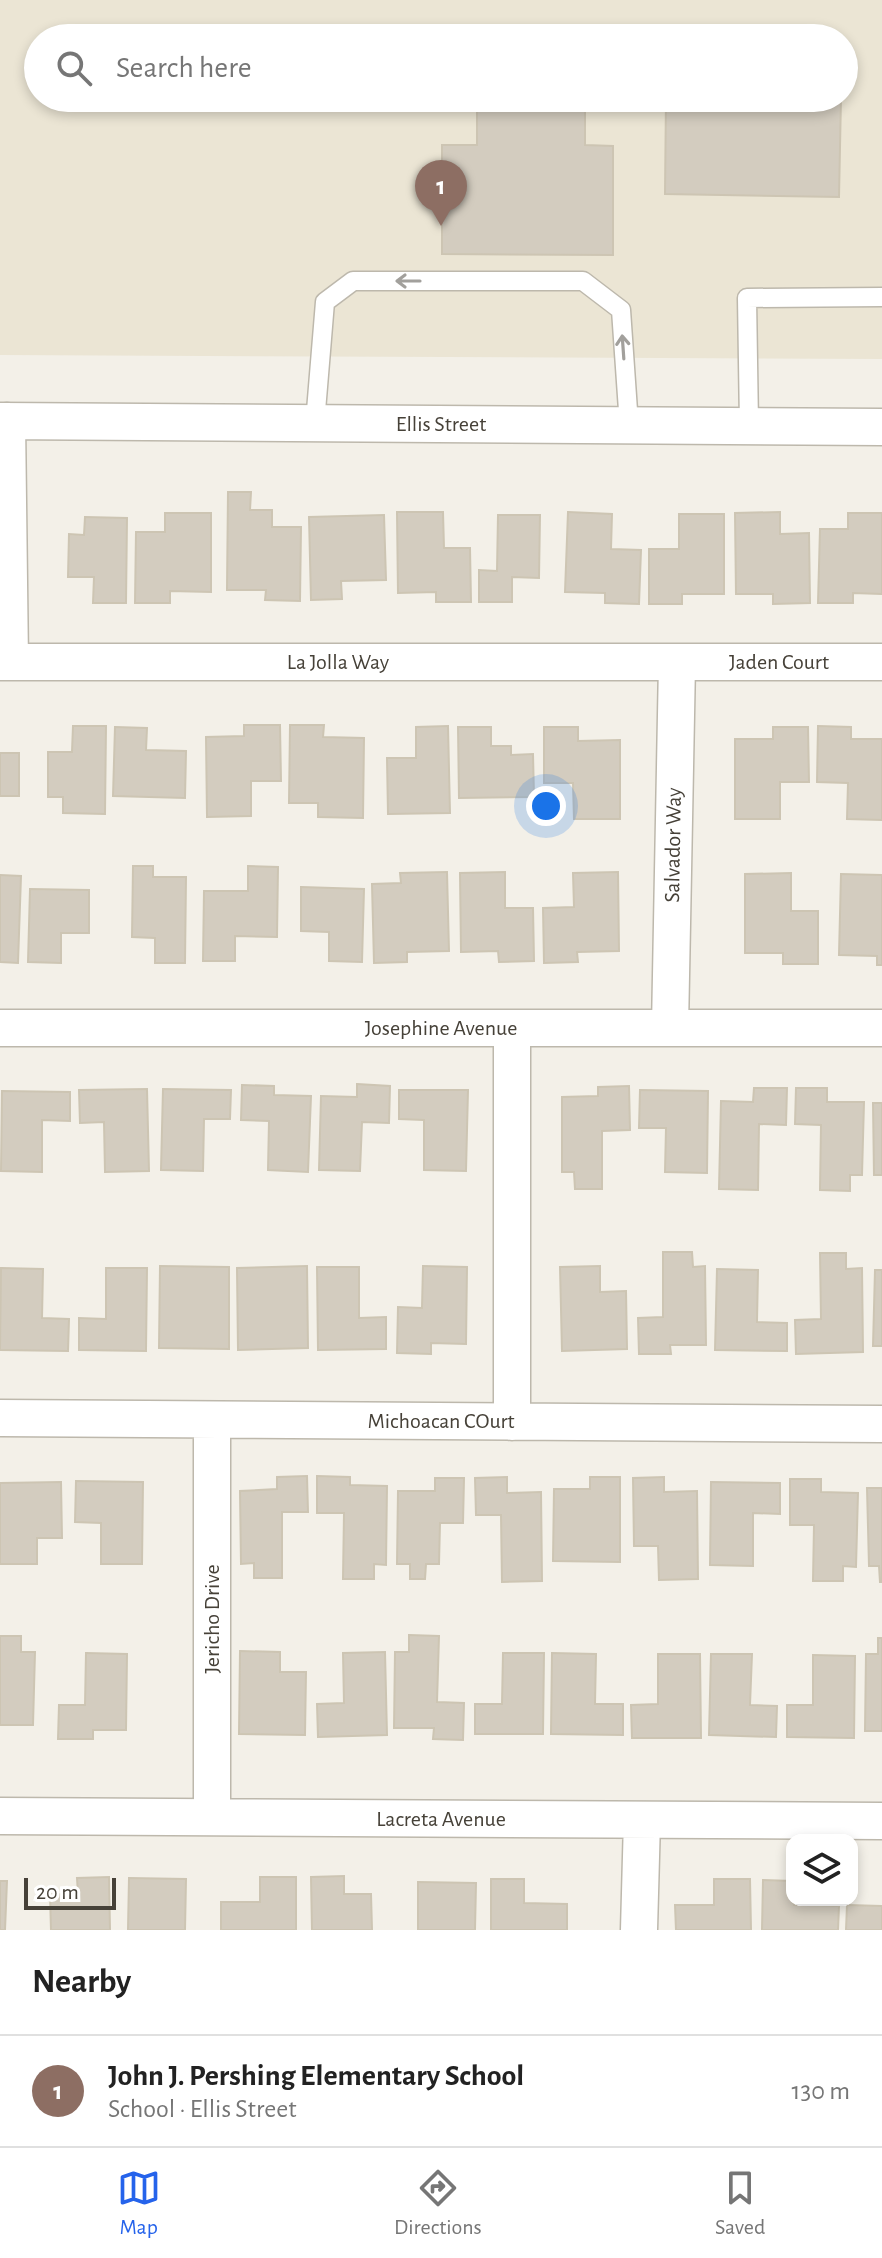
<!DOCTYPE html>
<meta charset="utf-8">
<style>
body{margin:0;font-family:"Alegreya Sans",sans-serif;background:#f6f6f6;color:#222}
.controls{position:absolute;right:24px;bottom:24px;display:grid;overflow:hidden;border-radius:16px;box-shadow:0 4px 12px #0003}
.controls button{width:72px;height:72px;display:grid;place-items:center;padding:0;border:0;border-bottom:2px solid #e0e0e0;background:#fff;color:#222;font:40px sans-serif}
.scale{position:absolute;left:24px;bottom:20px;width:92px;box-sizing:border-box;padding-left:8px;border:4px solid #464138;border-top:0;font-size:22px;line-height:28px;white-space:nowrap;color:#464138;-webkit-text-stroke:6px #fff;paint-order:stroke}
.you{position:absolute;left:546px;top:806px;width:28px;height:28px;margin:-20px;border:6px solid #fff;border-radius:50%;background:#1a73e8;box-shadow:0 0 0 12px #1a73e833}
.badge{display:grid;place-items:center;width:52px;height:52px;border-radius:50%;background:#2563eb;color:#fff;font-size:26px;font-weight:700}
.pin{position:absolute;translate:-50% -66px;filter:drop-shadow(0 2px 4px #0008)}
.pin::after{content:'';position:absolute;top:42px;width:28px;height:24px;background:inherit;clip-path:polygon(0 0,100% 0,50% 100%)}
.list{margin:0;padding:0;list-style:none}
h2{display:flex;justify-content:space-between;align-items:center;height:104px;margin:0;padding:0 32px;font-size:34px}
h2 small{font-size:26px;font-weight:400;color:#767676}
.list li{display:grid;grid-template-columns:52px 1fr auto;gap:24px;align-items:center;box-sizing:border-box;height:112px;padding:0 32px;border-top:2px solid #e0e0e0}
.list b{display:block;font-size:30px;white-space:nowrap}
.list p{margin:0;font-size:26px;white-space:nowrap;color:#767676}
.list em{font-size:26px;font-style:normal;color:#767676}
.icon{flex:none;width:44px;height:44px;fill:none;stroke:currentColor;stroke-width:2;stroke-linecap:round;stroke-linejoin:round}
.map{position:relative;flex:none;width:882px;height:1930px;overflow:hidden}
.search{position:absolute;background:#fff;box-shadow:0 4px 12px #0003;left:24px;right:24px;top:24px;height:88px;display:flex;align-items:center;gap:20px;box-sizing:border-box;padding:0 28px;border-radius:44px;color:#767676;font-size:30px}
.sheet{height:216px;background:#fff}
nav{display:flex;justify-content:space-around;align-items:center;box-sizing:border-box;height:112px;border-top:2px solid #e0e0e0;background:#fff;font-size:22px;color:#767676}
nav a{display:grid;justify-items:center;gap:4px}
nav .on{color:#2563eb}
.map>svg:first-child{display:block}
</style>
<div class="map">
<svg width="882" height="1930" viewBox="0 0 882 1930">
<rect width="100%" height="100%" fill="#f3f0e8"/>
<!-- education -->
<path fill="#ebe5d4" fill-rule="evenodd" d="M0,0H882V359L0,355ZM38,38H844V98H38Z"/>
<!-- building -->
<path fill="#d3ccbf" stroke="#cdc5b3" stroke-width="2" d="M666,98H841L839,197L665,194Z
M477,100L585,101V145L613,146V255L442,254V145H477Z
M228,492H251L250,510H272V527H301L300,601L265,600L266,590H227Z
M397,512H443L444,548H470L471,602H436V592L398,593Z
M568,512L612,514L611,549L641,550L639,604L605,603V593L565,592Z
M780,512V534L809,533L810,603L773,604V594H736L735,513Z
M165,513H211V592L170,591V603H135L136,532H165Z
M848,513H882V594L853,593V603H818L820,529H848Z
M679,514H724V594H682V604H649V549H679Z
M384,515L386,580L341,581L342,599L311,600L309,517Z
M498,515H540L539,578L512,577V602H479V570L497,571Z
M85,517L127,518L126,603H93L94,577H68L69,534L84,535Z
M244,725H280L281,781H251V816L207,817L206,737L244,736Z
M290,725H324L323,737L364,738L363,818L318,817V803H289Z
M73,726H106L105,814L63,813V797H48V752H72Z
M448,726L450,813L388,814L387,758H416V727Z
M818,726L851,727V739H882V820L847,819L848,783L817,782Z
M115,727L147,728L146,750L186,751L185,798L113,796Z
M458,727H491V746H511V755L533,754L534,797L459,798Z
M544,727H578V741L620,740V819H574L573,783H544Z
M773,727H808L809,782H780V819H735V739H773Z
M0,753H19V796H0Z
M133,866H153V877H186L185,963H155V938L132,937Z
M248,866L278,867L277,937L235,936V961H203L204,891H248Z
M447,872L449,951L407,952V962L374,963L372,884L401,883L400,873Z
M505,872V908H533L534,961L499,962L498,951L461,952L460,873Z
M618,872L619,951L577,952L578,962L544,963L543,908L574,907L573,873Z
M791,873V911H818V964H783V953H745V874Z
M841,874L882,875V965H877V956L839,955Z
M0,875L21,876L18,963L0,962Z
M301,887L364,889L362,962L329,961V932L301,931Z
M30,889L89,890V933H61V963L28,962Z
M357,1084L390,1086L389,1123L362,1122L360,1171L319,1170L321,1096L357,1097Z
M242,1085L274,1086V1095L311,1096L308,1172L268,1170L269,1121L241,1120Z
M629,1086L630,1130L602,1131V1189H575L574,1172H562V1097L598,1096V1087Z
M754,1088H787L786,1125L759,1124L758,1190L719,1189L721,1101L753,1102Z
M796,1088H827V1102H864L862,1175H850V1191L820,1190L821,1125L795,1124Z
M147,1089L149,1171L105,1172L104,1122L80,1123L79,1090Z
M163,1089L231,1090L230,1119H204L203,1171L161,1170Z
M399,1090H468L466,1171L424,1170V1120L399,1119Z
M640,1090L708,1091L707,1173L665,1172L666,1128H639Z
M2,1091L70,1092V1121L42,1120V1172L1,1171Z
M873,1103H882V1175H874Z
M663,1252H692L693,1267L705,1266L706,1345H670L671,1354H639L638,1318L663,1317Z
M820,1253H846V1269L862,1268L863,1352L796,1354L795,1320L821,1319Z
M160,1266L229,1267V1349L159,1348Z
M307,1266L308,1348L238,1350L237,1268Z
M423,1266L467,1267L466,1344L431,1343V1354L397,1353L398,1307L422,1308Z
M600,1266V1292L626,1291L627,1349L562,1351L560,1267Z
M317,1267H359V1318L386,1317V1349L318,1350Z
M1,1268L43,1269L42,1318L69,1319L68,1351L0,1350Z
M106,1268H147L146,1351L79,1350V1318L106,1319Z
M717,1269L758,1270L757,1322L787,1323V1351L715,1350Z
M875,1270H882V1346H873Z
M307,1476L308,1512H282V1578H254V1563L241,1564L240,1491L277,1489V1477Z
M317,1476L350,1477V1485L387,1486L386,1565L374,1564V1579H343L344,1513H317Z
M507,1477V1493L541,1492L542,1581L502,1582L501,1515H476L475,1478Z
M590,1477H620V1562L553,1561L554,1489H590Z
M664,1477V1492L697,1491L698,1579L659,1580L658,1546H634L633,1478Z
M435,1478H464L463,1523H440L439,1564H426L425,1579H410V1564H397L398,1491H435Z
M790,1479H821V1492L858,1493L856,1567L843,1566V1581H813L814,1525H790Z
M76,1481L143,1482L142,1564H101V1523L75,1522Z
M61,1482L62,1538H37V1564H0V1483Z
M711,1482L780,1483V1514L753,1513V1566L710,1565Z
M867,1488H882V1582H880L879,1566H869Z
M409,1635L439,1636L437,1702L464,1703L463,1740L433,1739L434,1728H394L395,1652H409Z
M0,1636H21V1652H35L33,1725H0Z
M878,1638H882V1731H865L866,1654H878Z
M240,1651L280,1652V1672H306L305,1735L239,1734Z
M385,1652L387,1735L318,1737L317,1704L344,1703L343,1653Z
M86,1653L127,1654L126,1730H93V1739H58L59,1705H85Z
M503,1653H544L543,1734H475V1704H502Z
M552,1653L596,1654L595,1704H623V1735L551,1734Z
M658,1654H700L701,1738H632L631,1705L658,1704Z
M711,1654H752L750,1705L777,1706L776,1737L709,1735Z
M813,1655L855,1656L854,1738L787,1737V1705H813Z
M344,1876V1894H371L372,1930H312L311,1877Z
M109,1877L110,1930H51L50,1894H78L77,1878Z
M260,1877H296V1930H221V1902H260Z
M129,1878L186,1879L185,1930H128Z
M491,1879H524V1903L567,1904V1930H491Z
M714,1879H750L751,1930H676L675,1905H714Z
M763,1880L792,1881L794,1905L839,1906L838,1930H762Z
M0,1881H7L5,1930H0Z
M418,1882L476,1883L475,1930H418Z
M847,1905L882,1906V1930H846Z"/>
<g fill="none" stroke-linecap="round" stroke-linejoin="round">
<defs>
<path id="lane" d="M315,423L325,302L353,281H583L621,310L629,425
M749,425L747,298L882,297"/>
<path id="street" d="M0,421L882,427
M7,421L10,662
M0,662H882
M0,1028H882
M512,1028V1422
M670,1028L677,663
M0,1418L882,1424
M212,1420V1817
M0,1816L882,1821
M639,1930L642,1820"/>
</defs>
<!-- lane casing -->
<use href="#lane" stroke="#bdb8ac" stroke-width="21"/>
<!-- street casing -->
<use href="#street" stroke="#bdb8ac" stroke-width="39"/>
<!-- lane -->
<use href="#lane" stroke="#fff" stroke-width="18"/>
<!-- street -->
<use href="#street" stroke="#fff" stroke-width="36"/>
</g>
<!-- one-way arrows -->
<defs><path id="oneway-shaft" d="M-6 0H5M1.5-3L5.5 0L1.5 3" fill="none" stroke-width="1.6" stroke-linecap="round" stroke-linejoin="round" transform="scale(2)"/></defs>
<g stroke="#a2a09c">
<use href="#oneway-shaft" transform="translate(408 281) rotate(180)"/>
<use href="#oneway-shaft" transform="translate(623 347) rotate(-94)"/>
</g>
<g text-anchor="middle" dominant-baseline="central" stroke-width="8" stroke-linejoin="round" paint-order="stroke">
<!-- street labels -->
<g font-size="22" fill="#464138" stroke="#fff">
<text x="441" y="424">Ellis Street</text>
<text x="338" y="662">La Jolla Way</text>
<text x="779" y="662">Jaden Court</text>
<text transform="translate(673 845) rotate(-89)">Salvador Way</text>
<text x="441" y="1028">Josephine Avenue</text>
<text x="441" y="1421">Michoacan COurt</text>
<text transform="translate(212 1619) rotate(-90)">Jericho Drive</text>
<text x="441" y="1819">Lacreta Avenue</text>
</g>
</g>
</svg>
<div class="controls">
<button><svg class="icon" aria-label="layers" viewBox="0 0 24 24"><path d="M12 4l9 5-9 5-9-5zM3 14l9 5 9-5"/></svg></button>
</div>
<div class="scale">20 m</div>
<div class="you"></div>
<div class="pin badge" style="left:441px;top:226px;background:#8d6e63">1</div>
<div class="search"><svg class="icon" aria-label="search" viewBox="0 0 24 24"><circle cx="10" cy="10" r="6"/><path d="M15 15l6 6"/></svg>Search here</div>
</div>
<section class="sheet">
<h2>Nearby<small></small></h2>
<ul class="list">
<li><span class="badge" style="background:#8d6e63">1</span><div><b>John J. Pershing Elementary School</b><p>School · Ellis Street</p></div><em>130 m</em></li>
</ul>
</section>
<nav>
<a class="on"><svg class="icon" aria-label="map" viewBox="0 0 24 24"><path d="M3 6l6-2 6 2 6-2v14l-6 2-6-2-6 2zM9 4v14M15 6v14"/></svg>Map</a>
<a><svg class="icon" aria-label="directions" viewBox="0 0 24 24"><path d="M12 3l9 9-9 9-9-9zM9 14v-3h6M13 9l2 2-2 2"/></svg>Directions</a>
<a><svg class="icon" aria-label="saved" viewBox="0 0 24 24"><path d="M7 4h10v16l-5-4-5 4z"/></svg>Saved</a>
</nav>
